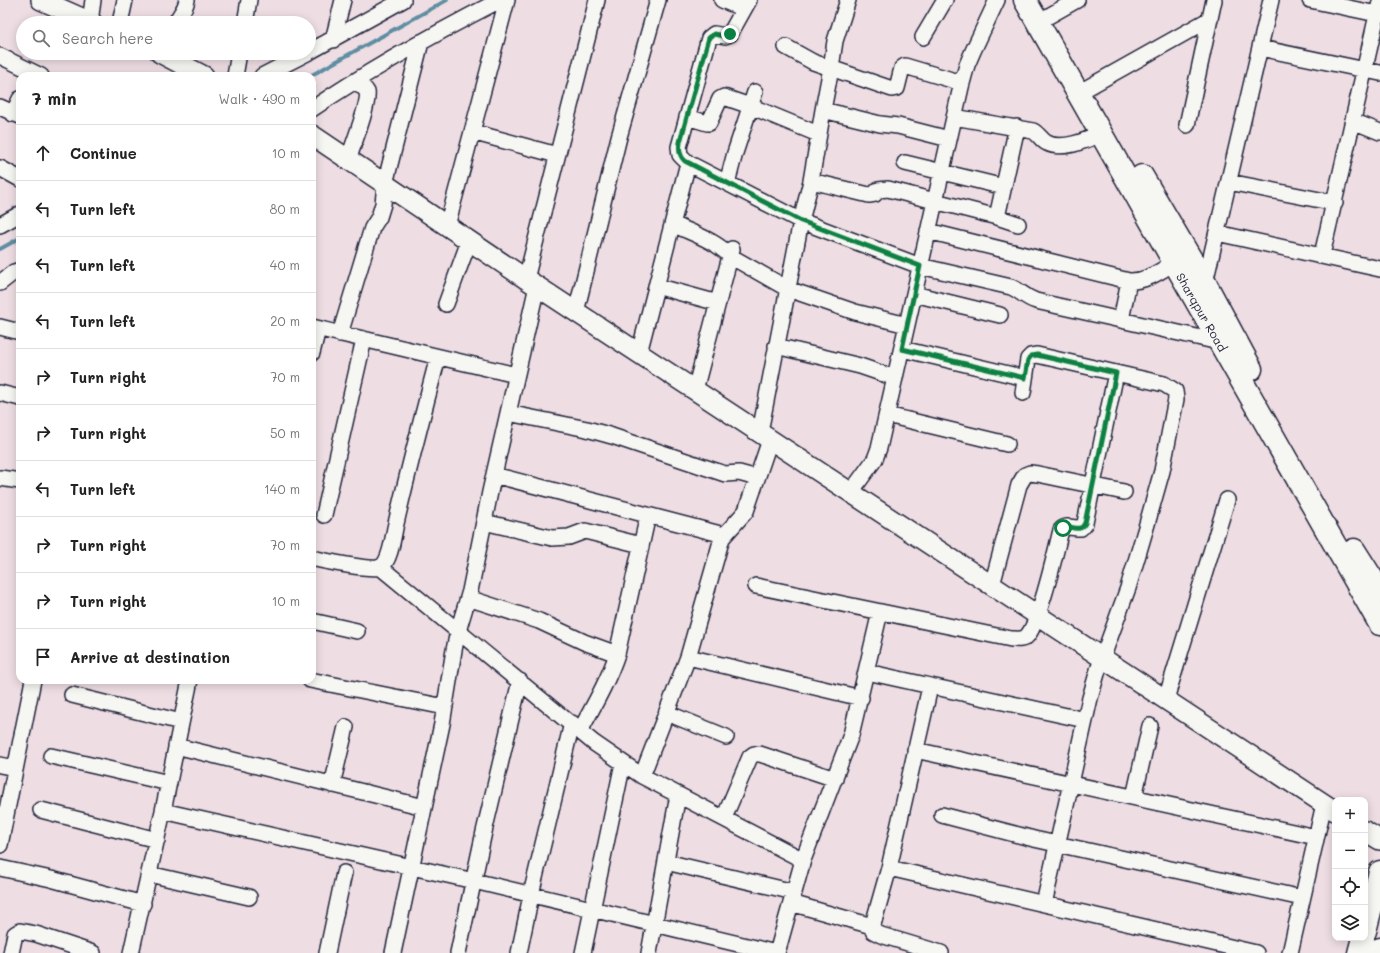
<!DOCTYPE html>
<meta charset="utf-8">
<style>
body{margin:0;font-family:Mali,sans-serif;background:#f6f6f6;color:#222}
.controls{position:absolute;right:12px;bottom:12px;display:grid;overflow:hidden;border-radius:8px;box-shadow:0 2px 10px #0003}
.controls button{width:36px;height:36px;display:grid;place-items:center;padding:0;border:0;border-bottom:1px solid #e0e0e0;background:#fff;color:#222;font:20px sans-serif}
.stop{position:absolute;width:12px;height:12px;margin:-9px;border:3px solid #0b8043;border-radius:50%;background:#fff}
.stop.end{background:#0b8043;border-color:#fff;box-shadow:0 1px 4px #0008}
.list{margin:0;padding:0;list-style:none}
h2{display:flex;justify-content:space-between;align-items:center;height:52px;margin:0;padding:0 16px;font-size:17px}
h2 small{font-size:13px;font-weight:400;color:#767676}
.list li{display:grid;grid-template-columns:26px 1fr auto;gap:12px;align-items:center;box-sizing:border-box;height:56px;padding:0 16px;border-top:1px solid #e0e0e0}
.list b{display:block;font-size:15px;white-space:nowrap}
.list em{font-size:13px;font-style:normal;color:#767676}
.icon{flex:none;width:22px;height:22px;fill:none;stroke:currentColor;stroke-width:2;stroke-linecap:round;stroke-linejoin:round}
.map{position:relative;flex:none;width:1380px;height:953px;overflow:hidden}
.search{position:absolute;background:#fff;box-shadow:0 2px 10px #0003;left:16px;top:16px;width:300px;height:44px;display:flex;align-items:center;gap:10px;box-sizing:border-box;padding:0 14px;border-radius:22px;color:#767676;font-size:15px}
.panel{position:absolute;background:#fff;box-shadow:0 2px 10px #0003;left:16px;top:72px;width:300px;height:612px;border-radius:12px}
.map>svg:first-child{display:block}
</style>
<div class="map">
<svg width="1380" height="953" viewBox="0 0 1380 953">
<rect width="100%" height="100%" fill="#eedee3"/>
<filter id="ink" filterUnits="userSpaceOnUse"><feTurbulence type="fractalNoise" baseFrequency=".025" numOctaves="2"/><feDisplacementMap in="SourceGraphic" scale="8" xChannelSelector="R" yChannelSelector="G"/><feConvolveMatrix kernelMatrix="1 2 1 2 8 2 1 2 1" color-interpolation-filters="sRGB"/></filter>
<g filter="url(#ink)">
<g fill="none" stroke-linecap="round" stroke-linejoin="round">
<!-- stream -->
<path stroke="#5f8da2" stroke-width="4" d="M310,76L447,0
M0,249L20,238"/>
<defs>
<path id="minor" d="M722,0L744,9
M749,0L730,34L725,36L714,34L709,38L679,147L680,155L688,163L801,221L920,266L1011,287C1021,291 1024,297 1036,301L1219,342
M1310,0L1377,14
M90,22L93,0
M1038,22L1077,0
M120,23L125,0
M176,23C179,14 185,11 187,0
M245,23L249,0
M923,37L945,0
M333,40L343,0
M786,47L813,62L892,89L897,88L902,68L905,66L962,83
M1260,48L1380,73
M309,52L403,0
M0,56L41,76
M235,76L239,53
M262,76L307,53
M1078,93L1210,19
M0,107L20,116
M312,109C372,68 436,33 500,0
M823,110L880,124L898,126L949,139
M13,114L20,99
M687,117L707,123H709L720,99L724,97L750,106L818,134
M954,117L1033,131C1039,134 1041,140 1047,143C1062,151 1087,140 1101,134
M1353,121L1380,132
M1187,125L1214,0
M472,132L557,155
M348,160C352,148 370,102 367,92C365,88 359,84 356,81
M905,163L1004,187
M0,168L20,179
M811,181L869,195L875,194L878,190L888,189L997,217L1018,224
M1229,182L1335,203
M727,183L735,153L755,92
M997,217L1017,127
M673,224C691,233 715,240 730,256L788,289L855,312L907,325
M0,225L20,214
M447,226L507,0
M928,231L1129,281C1146,282 1160,271 1174,263
M1217,233L1380,269
M1322,255L1380,2
M526,279L597,0
M0,283L14,272L20,270
M656,286L718,303
M1204,287L1271,0
M914,294L1000,315
M446,304L469,241
M576,312L619,137L658,0
M1121,320L1129,281
M0,327L20,332
M312,327L516,375
M340,334L372,228L379,217L383,204L385,184L421,42
M776,346L860,366L895,378
M902,349L1025,378
M312,353L318,329
M639,353L688,163
M695,390L732,249
M0,393L20,398
M1023,393L1028,359L1031,356L1037,355L1164,384L1175,391L1176,399L1162,471L1147,524L1128,588L1098,670L1090,698L1044,904
M508,413L587,429L612,436L725,474L739,473L757,478
M887,415L1007,444
M760,432L801,221L811,181L823,110L831,68L835,41L848,0
M494,475L724,535
M0,478L20,481
M851,492L875,459L879,448L961,87L967,65L973,51L997,0
M324,515L364,339
M484,522L552,538L569,537L585,531L641,545
M312,558C324,561 372,571 381,567C390,561 393,538 395,528C408,470 423,414 438,357
M380,567L594,743L642,776L803,860
M992,585L1019,485L1025,475L1030,473L1038,474L1124,492
M756,586L1011,639C1016,639 1023,640 1026,637C1039,626 1056,550 1061,530C1066,524 1075,529 1081,528L1085,523L1116,373
M468,598L539,621L584,642L617,654
M312,621L357,631
M688,657L861,698
M867,672L1085,720
M310,680L445,707
M930,687L889,868L872,928L873,931L881,935L941,953
M72,695L181,722
M1166,699L1227,500
M667,713L726,737
M580,731C594,705 608,681 617,654L648,515
M176,746L424,807
M915,750L1316,837
M51,756L169,783
M0,765L15,768
M642,776L688,657L722,538L746,511L770,440
M332,785L346,727
M1134,797L1150,726
M41,810L157,840
M163,811L474,881L776,953
M942,815L1034,839L1302,898
M724,818L750,757L754,754H760L835,779
M0,845L33,680
M666,862L794,892
M0,868L51,879L143,904
M889,868L1256,953
M149,874L249,897
M791,903L872,926
M11,953L15,934L20,931L36,934L93,953
M131,953L163,811L190,680
M327,953L344,873
M393,953L442,724L454,650L458,631L470,591L490,492L537,286
M458,953L484,832L520,681
M519,953L533,886L572,723
M583,953L623,763
M649,953L678,795
M777,953L803,860L851,735L880,612
M1290,953L1324,804"/>
<path id="tertiary" d="M41,0L93,23
M160,53L204,76
M312,135L526,279L1335,811
M1365,831L1380,840"/>
<path id="primary" d="M1025,0L1380,624
M1142,176L1205,283L1251,369
M1354,550L1380,591"/>
<path id="trunk" d="M1365,931L1380,872
M1359,953L1363,938
M1379,953L1380,949"/>
</defs>
<!-- minor casing -->
<use href="#minor" stroke="#22223b" stroke-width="18"/>
<!-- tertiary casing -->
<use href="#tertiary" stroke="#22223b" stroke-width="22"/>
<!-- primary casing -->
<use href="#primary" stroke="#22223b" stroke-width="25"/>
<!-- trunk casing -->
<use href="#trunk" stroke="#22223b" stroke-width="25"/>
<!-- minor -->
<use href="#minor" stroke="#f6f6f2" stroke-width="15"/>
<!-- tertiary -->
<use href="#tertiary" stroke="#f6f6f2" stroke-width="19"/>
<!-- primary -->
<use href="#primary" stroke="#f6f6f2" stroke-width="22"/>
<!-- trunk -->
<use href="#trunk" stroke="#f6f6f2" stroke-width="22"/>
</g>
</g>
<g fill="none" stroke-linecap="round" stroke-linejoin="round" filter="url(#ink)">
<!-- route -->
<path stroke="#0b8043" stroke-width="5" d="M730,34L725,36L714,34L709,38L680,142C679,150 679,155 685,161L801,221L920,266L902,349L1025,378L1028,360L1031,356L1037,355L1116,373L1085,523C1080,534 1071,524 1063,528"/>
</g>
<g text-anchor="middle" dominant-baseline="central" stroke-width="3.5" stroke-linejoin="round" paint-order="stroke">
<!-- street labels -->
<g font-size="12" fill="#22223b" stroke="#f6f6f2">
<text transform="translate(1202 312) rotate(60)">Sharqpur Road</text>
</g>
</g>
</svg>
<div class="controls">
<button>+</button>
<button>−</button>
<button><svg class="icon" aria-label="locate" viewBox="0 0 24 24"><circle cx="12" cy="12" r="6"/><path d="M12 2v4M12 18v4M2 12h4M18 12h4"/></svg></button>
<button><svg class="icon" aria-label="layers" viewBox="0 0 24 24"><path d="M12 4l9 5-9 5-9-5zM3 14l9 5 9-5"/></svg></button>
</div>
<div class="stop" style="left:1063px;top:528px"></div>
<div class="stop end" style="left:730px;top:34px"></div>
<div class="search"><svg class="icon" aria-label="search" viewBox="0 0 24 24"><circle cx="10" cy="10" r="6"/><path d="M15 15l6 6"/></svg>Search here</div>
<section class="panel">
<h2>7 min<small>Walk · 490 m</small></h2>
<ul class="list">
<li><svg class="icon" aria-label="ahead" viewBox="0 0 24 24"><path d="M12 20V5M6 11l6-6 6 6"/></svg><div><b>Continue</b></div><em>10 m</em></li>
<li><svg class="icon" aria-label="left" viewBox="0 0 24 24"><path d="M17 20v-9H6M10 6l-5 5 5 5"/></svg><div><b>Turn left</b></div><em>80 m</em></li>
<li><svg class="icon" aria-label="left" viewBox="0 0 24 24"><path d="M17 20v-9H6M10 6l-5 5 5 5"/></svg><div><b>Turn left</b></div><em>40 m</em></li>
<li><svg class="icon" aria-label="left" viewBox="0 0 24 24"><path d="M17 20v-9H6M10 6l-5 5 5 5"/></svg><div><b>Turn left</b></div><em>20 m</em></li>
<li><svg class="icon" aria-label="right" viewBox="0 0 24 24"><path d="M7 20v-9h11M14 6l5 5-5 5"/></svg><div><b>Turn right</b></div><em>70 m</em></li>
<li><svg class="icon" aria-label="right" viewBox="0 0 24 24"><path d="M7 20v-9h11M14 6l5 5-5 5"/></svg><div><b>Turn right</b></div><em>50 m</em></li>
<li><svg class="icon" aria-label="left" viewBox="0 0 24 24"><path d="M17 20v-9H6M10 6l-5 5 5 5"/></svg><div><b>Turn left</b></div><em>140 m</em></li>
<li><svg class="icon" aria-label="right" viewBox="0 0 24 24"><path d="M7 20v-9h11M14 6l5 5-5 5"/></svg><div><b>Turn right</b></div><em>70 m</em></li>
<li><svg class="icon" aria-label="right" viewBox="0 0 24 24"><path d="M7 20v-9h11M14 6l5 5-5 5"/></svg><div><b>Turn right</b></div><em>10 m</em></li>
<li><svg class="icon" aria-label="arrive" viewBox="0 0 24 24"><path d="M6 21V4h12l-3 4 3 4H6"/></svg><div><b>Arrive at destination</b></div></li>
</ul>
</section>
</div>
